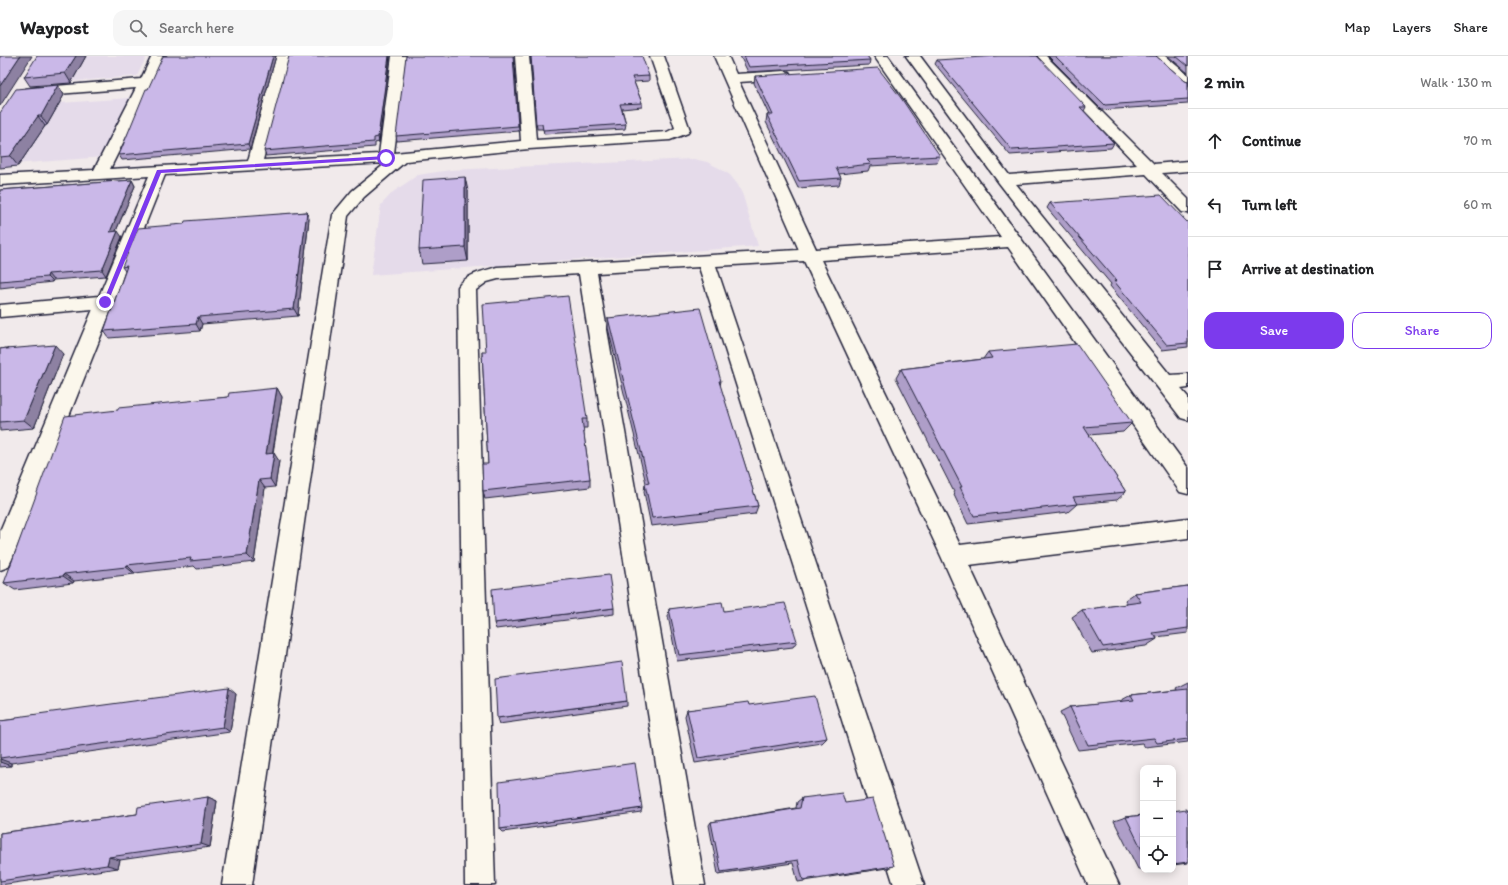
<!DOCTYPE html>
<meta charset="utf-8">
<style>
body{margin:0;font-family:Itim,sans-serif;background:#f6f6f6;color:#202124}
.controls{position:absolute;right:12px;bottom:12px;display:grid;overflow:hidden;border-radius:8px;box-shadow:0 2px 10px #0003}
.controls button{width:36px;height:36px;display:grid;place-items:center;padding:0;border:0;border-bottom:1px solid #e0e0e0;background:#fff;color:#202124;font:20px sans-serif}
.stop{position:absolute;width:12px;height:12px;margin:-9px;border:3px solid #7c3aed;border-radius:50%;background:#fff}
.stop.end{background:#7c3aed;border-color:#fff;box-shadow:0 1px 4px #0008}
.list{margin:0;padding:0;list-style:none}
h2{display:flex;justify-content:space-between;align-items:center;height:52px;margin:0;padding:0 16px;font-size:17px}
h2 small{font-size:13px;font-weight:400;color:#757577}
.list li{display:grid;grid-template-columns:26px 1fr auto;gap:12px;align-items:center;box-sizing:border-box;height:64px;padding:0 16px;border-top:1px solid #e0e0e0}
.list b{display:block;font-size:15px;white-space:nowrap}
.list em{font-size:13px;font-style:normal;color:#757577}
.actions{display:flex;gap:8px;padding:12px 16px}
.actions a{flex:1;padding:9px 0;border:1px solid #7c3aed;border-radius:12px;text-align:center;font-size:14px;color:#7c3aed}
.actions .main{background:#7c3aed;color:#fff}
.icon{flex:none;width:22px;height:22px;fill:none;stroke:currentColor;stroke-width:2;stroke-linecap:round;stroke-linejoin:round}
.map{position:relative;flex:none;width:1188px;height:829px;overflow:hidden}
header{display:flex;align-items:center;gap:24px;box-sizing:border-box;height:56px;padding:0 20px;background:#fff;border-bottom:1px solid #e0e0e0}
header strong{font-size:19px}
nav{display:flex;gap:22px;margin-inline-start:auto;font-size:14px}
.search{width:280px;height:36px;background:#f6f6f6;display:flex;align-items:center;gap:10px;box-sizing:border-box;padding:0 14px;border-radius:12px;color:#757577;font-size:15px}
main{display:flex}
aside{flex:1;background:#fff}
.map>svg:first-child{display:block}
</style>
<header>
<strong>Waypost</strong>
<div class="search"><svg class="icon" aria-label="search" viewBox="0 0 24 24"><circle cx="10" cy="10" r="6"/><path d="M15 15l6 6"/></svg>Search here</div>
<nav><a>Map</a><a>Layers</a><a>Share</a></nav>
</header>
<main>
<div class="map">
<svg width="1188" height="829" viewBox="0 0 1188 829">
<rect width="100%" height="100%" fill="#f1eaeb"/>
<filter id="ink" filterUnits="userSpaceOnUse"><feTurbulence type="fractalNoise" baseFrequency=".025" numOctaves="2"/><feDisplacementMap in="SourceGraphic" scale="8" xChannelSelector="R" yChannelSelector="G"/><feConvolveMatrix kernelMatrix="1 2 1 2 8 2 1 2 1" color-interpolation-filters="sRGB"/></filter>
<g filter="url(#ink)">
<!-- built -->
<path fill="#e5dbea" d="M59,0H147L137,20L41,28Z
M130,42L104,101L0,109L33,45L62,43L60,47Z
M694,103L707,106L719,112L730,119L738,129L743,140L758,190L371,219L381,149L393,136L418,119L450,114Z"/>
<g fill="none" stroke-linecap="round" stroke-linejoin="round">
<defs>
<path id="minor" d="M152,0H166L110,113L248,105L276,0H290L263,104L379,98L392,0H406L394,97L521,85L515,0H529L536,84L667,76L675,72L650,0H664L690,74L688,77L670,84L529,93L406,105L364,141L348,160L252,829H222L332,159L352,135L386,107L165,119L12,503L8,511L0,514V475L93,253L0,261V249L99,240L149,120L0,129V119L94,114L136,32L31,40L26,39L24,36L26,33L31,32L141,23Z
M714,0H728L736,18L784,15L789,16L791,19L789,22L784,23L739,26L816,193L1001,181L874,0H888L1188,412V438L1180,436L1008,191L821,204L960,489L1188,462V482L969,509L1119,829H1088L941,500L804,205L716,210L924,829H894L699,211L597,217L705,829H675L579,218L498,223L487,226L476,234L495,829H465L458,231C466,218 484,215 497,211L799,194Z
M906,0H920L1009,119L1137,109L1032,0H1046L1154,108L1188,105V115L1162,117L1188,143V157L1182,156L1146,118L1016,128L1170,319L1188,318V332L1181,333L1188,341V364L1181,362L1158,332L999,127Z
M1150,0H1165L1188,19V30L1183,29Z"/>
</defs>
<!-- minor casing -->
<use href="#minor" stroke="#22223b" stroke-width="3"/>
<!-- minor -->
<use href="#minor" fill="#fbf7ec" fill-rule="evenodd"/>
</g>
<!-- wall -->
<path fill="#ae9ec8" stroke="#22223b" d="M86,0L71,27L30,30L24,21Z
M276,0L250,93L122,104L119,99L148,33Z
M390,0L379,86L375,87V91L266,100L264,95Z
M514,0L519,75L397,85L396,80Z
M530,0L649,20V25L634,26L642,47V51L622,53L626,68L625,73L544,78L543,73H537Z
M740,0H867L870,4L869,9L748,16Z
M1048,0H1156L1185,25L1188,26V48L1102,54Z
M1168,0H1188V17Z
M937,4L1086,51L1084,55L1114,87L1111,92L1010,99L935,8Z
M755,20L940,100L937,106L870,110L868,115L839,118L841,122L839,129L798,132L766,66L767,59H769L754,27Z
M58,29L64,39L47,69L45,70L18,110L0,112V57Z
M132,124L135,130L116,175L122,181L106,220L53,224L52,226L0,232V134Z
M468,135V205L422,208L419,194Z
M1050,147L1188,167V291L1162,294L1110,230L1111,228L1047,152Z
M307,156L309,163L298,260L202,268L200,275L109,282L104,275L125,215L122,211L184,168Z
M608,262L721,325L720,330L758,450L755,458L651,470L644,436L645,428L646,427L608,272Z
M7,292L8,293L63,298L34,372L0,375V293Z
M482,296L587,363V372H583L590,423V431L485,443L483,435L488,408Z
M988,296L1132,367L1123,376L1089,379L1126,436L1117,444L1077,448L1068,456L968,468L954,439L955,438L896,322L901,313L983,303Z
M277,332L282,341L273,397L279,405L275,431L265,432L254,506L197,513L194,510L135,517V518L74,525L73,527L15,534L4,527L118,354L228,341Z
M1188,530V577L1156,581L1157,583L1146,590L1092,597L1072,561L1082,554L1127,548L1125,544L1135,537Z
M614,552V558L496,573L494,567Z
M669,553L724,555L797,585L793,591L677,605L668,560Z
M1188,626V686L1145,691L1142,687L1078,694L1060,656L1070,651L1121,646L1120,645L1131,639L1177,634L1176,632Z
M236,638L230,676L11,707V710L0,711V665Z
M627,645V650L499,668L497,662Z
M749,649L827,682L822,687L695,707L685,660L687,654Z
M208,741L217,745L210,791L120,804L118,812L0,829V777L137,758Z
M802,742L845,747L894,810L887,812L798,826L793,807L718,818L709,769L711,766L796,752L797,746Z
M642,752L641,756L503,776L500,773Z
M1173,755H1188V807L1173,809Z
M1143,759V813H1138L1114,765L1126,761Z"/>
<!-- shaded-wall -->
<path fill="#8d81a2" stroke="#22223b" d="M20,0H32L0,50V30Z
M76,0H86L71,27L65,17Z
M273,0H276L250,93L248,88Z
M389,0H390L379,86L378,81Z
M58,29L64,39L47,69L41,60Z
M38,60L45,70L18,110L10,100Z
M465,121L468,135V205L465,191Z
M132,124L135,130L113,182L110,176Z
M307,156L309,163L298,260L294,253Z
M118,175L122,181L106,220L102,214Z
M48,218L53,224L52,226L47,221Z
M198,261L202,268L200,275L196,268Z
M55,289L63,298L34,372L24,364Z
M277,332L282,341L271,406L266,398Z
M274,397L279,405L275,431L270,423Z
M259,424L265,432L254,506L247,499Z
M127,509L135,517V518L126,511Z
M64,518L74,525L73,527L63,520Z
M229,632L236,638L230,676L223,671Z
M0,703L11,707V710L0,706Z
M208,741L217,745L210,791L201,788Z
M109,801L120,804L118,812L107,809Z"/>
<!-- building -->
<path fill="#cab8e8" stroke="#22223b" d="M0,0H20L0,30Z
M37,0H76L65,17L24,21Z
M163,0H273L248,88L119,99L146,33H148Z
M289,0H389L378,81L374,82V86L264,95Z
M406,0H513L518,70L396,80Z
M531,0H642L649,20L632,21L642,47L620,48L626,68L543,74L542,68H536Z
M744,0H867L870,4L749,11Z
M998,0H1037L1086,51H1080L1114,87L1012,94L937,4Z
M1055,0H1156L1185,25L1188,26V43L1105,49Z
M1176,0H1188V10Z
M878,12L901,42L940,100L867,104L871,108L836,112L841,122L799,125L767,59H773L755,20Z
M58,29L41,60H38L10,100L0,101V57L16,33Z
M465,121V191L419,194L423,124Z
M132,124L110,176L118,175L102,214L48,218L47,221L0,225V134Z
M1161,139L1188,167V287L1167,289L1114,225H1117L1050,147Z
M307,156L294,253L198,261L196,268L104,275L127,210L122,211L138,172L184,168L185,165Z
M568,240L587,363H582L590,423L483,435L482,408H488L482,296H486L483,248Z
M700,252L721,325H719L758,450L652,462L645,428L649,427L608,262Z
M1077,288L1132,367L1084,371L1126,436L1073,441L1077,448L974,460L960,431H962L901,313L992,302L988,296Z
M55,289L24,364L0,366V293L7,292L6,293Z
M277,332L266,398L274,397L270,423L259,424L247,499L190,505L191,502L127,509L126,511L64,518L63,520L4,527L65,360L118,354V352L228,341L229,337Z
M609,519L614,552L494,567L492,533Z
M1188,530V572L1153,577L1157,583L1103,591L1082,554L1141,546L1135,537Z
M722,546L724,555L785,547L797,585L679,599L669,553Z
M622,606L627,645L497,662L495,623Z
M229,632L223,671L0,702V665L16,663V661Z
M1188,633V683L1157,687L1154,682L1088,689L1070,651L1134,644L1131,639Z
M815,640L827,682L698,702L687,654L748,646L749,649Z
M635,707L642,752L500,773L499,726Z
M842,737L845,747L873,743L894,810L803,824L798,804L721,816L711,766L800,752L802,742Z
M208,741L201,788L109,801L107,809L0,825V777L137,758L138,751Z
M1186,753V755H1188V806L1173,808V755Z
M1143,759V796L1126,761Z"/>
</g>
<!-- route -->
<path fill="#7c3aed" d="M386,100L387,103L161,117L108,246L105,248L103,246L157,114Z"/>
</svg>
<div class="controls">
<button>+</button>
<button>−</button>
<button><svg class="icon" aria-label="locate" viewBox="0 0 24 24"><circle cx="12" cy="12" r="6"/><path d="M12 2v4M12 18v4M2 12h4M18 12h4"/></svg></button>
</div>
<div class="stop" style="left:386px;top:102px"></div>
<div class="stop end" style="left:105px;top:246px"></div>
</div>
<aside>
<h2>2 min<small>Walk · 130 m</small></h2>
<ul class="list">
<li><svg class="icon" aria-label="ahead" viewBox="0 0 24 24"><path d="M12 20V5M6 11l6-6 6 6"/></svg><div><b>Continue</b></div><em>70 m</em></li>
<li><svg class="icon" aria-label="left" viewBox="0 0 24 24"><path d="M17 20v-9H6M10 6l-5 5 5 5"/></svg><div><b>Turn left</b></div><em>60 m</em></li>
<li><svg class="icon" aria-label="arrive" viewBox="0 0 24 24"><path d="M6 21V4h12l-3 4 3 4H6"/></svg><div><b>Arrive at destination</b></div></li>
</ul>
<div class="actions"><a class="main">Save</a><a>Share</a></div>
</aside>
</main>
